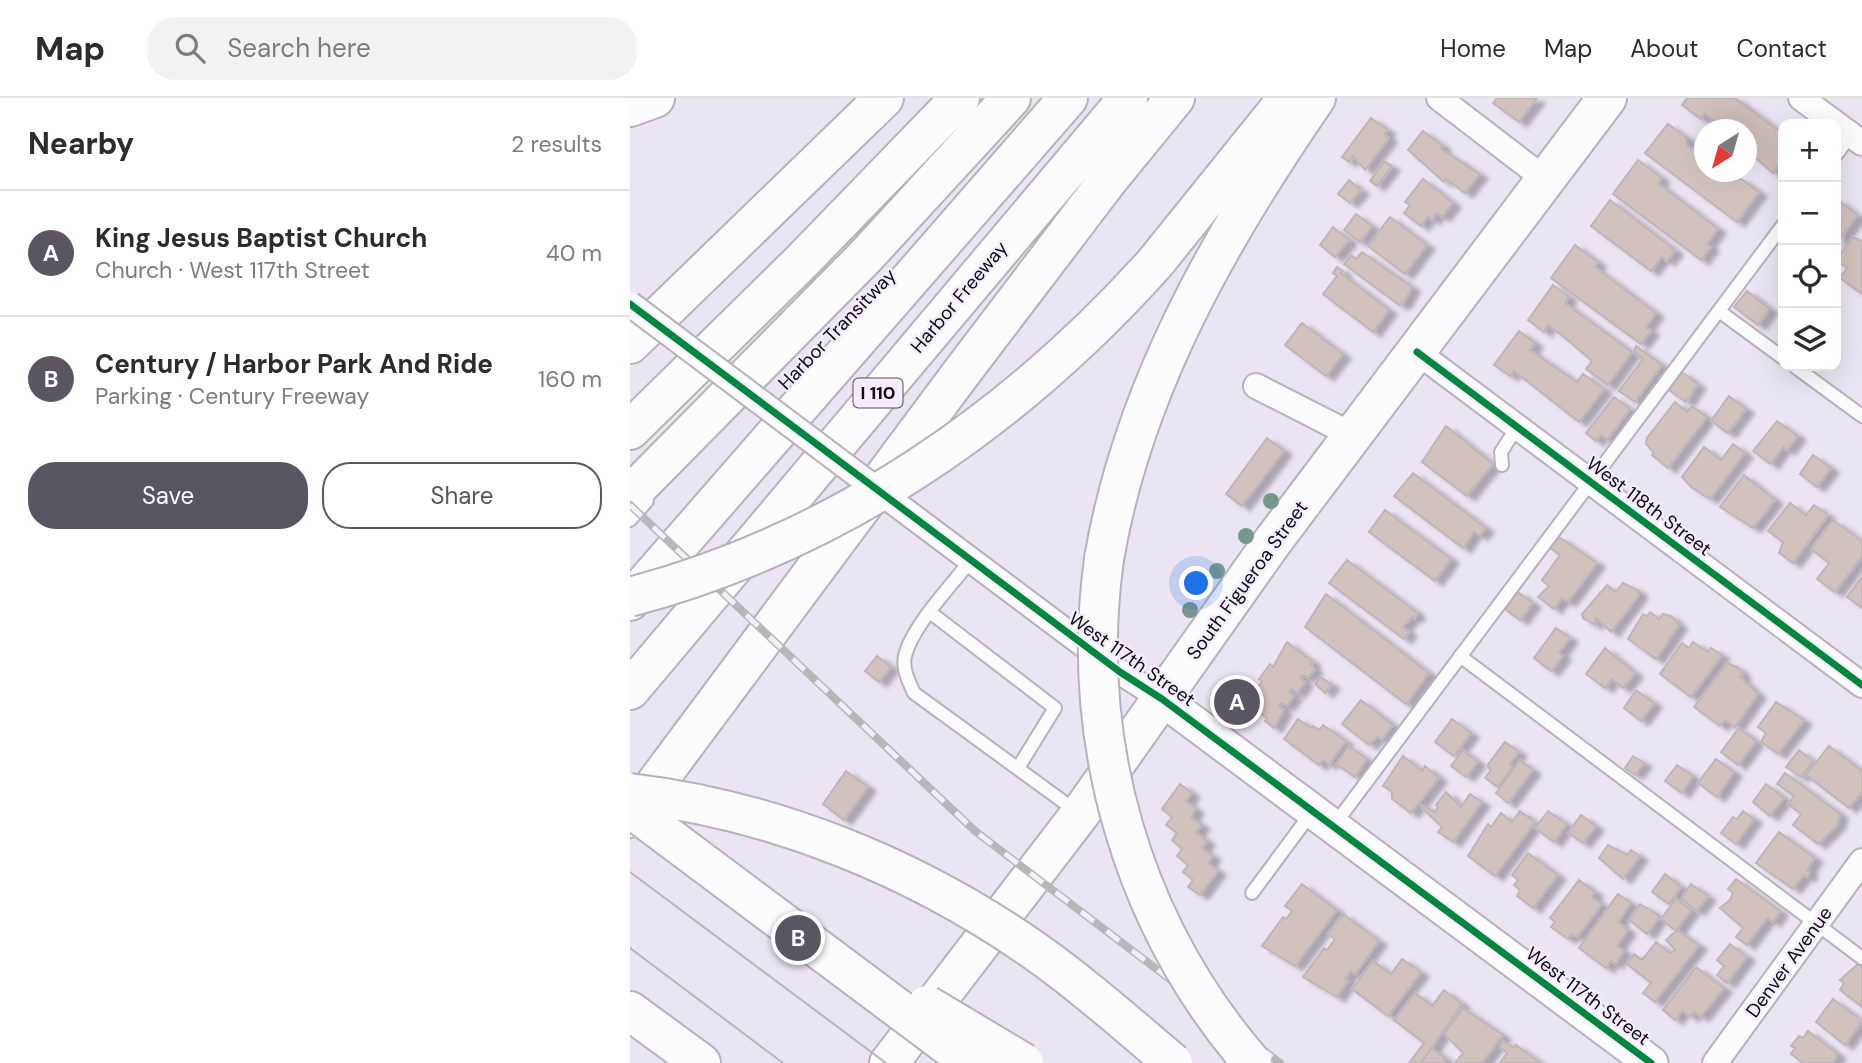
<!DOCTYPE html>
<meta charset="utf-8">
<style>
body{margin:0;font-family:"DM Sans",sans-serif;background:#f2f2f3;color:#2b2b33}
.controls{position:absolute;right:21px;top:21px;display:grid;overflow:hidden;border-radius:14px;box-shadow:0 7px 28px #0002}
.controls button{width:63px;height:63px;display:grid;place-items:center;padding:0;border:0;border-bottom:2px solid #e1e1e2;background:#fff;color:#2b2b33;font:35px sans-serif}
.compass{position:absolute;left:1064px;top:21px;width:63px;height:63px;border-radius:50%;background:#fff;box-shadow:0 7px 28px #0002;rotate:217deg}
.you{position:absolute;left:567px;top:486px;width:24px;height:24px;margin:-18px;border:5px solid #fff;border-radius:50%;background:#1a73e8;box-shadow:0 0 0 10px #1a73e833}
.badge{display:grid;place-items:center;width:46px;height:46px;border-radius:50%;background:#5c5561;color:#fff;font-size:23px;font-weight:700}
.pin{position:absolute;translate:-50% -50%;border:4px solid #fff;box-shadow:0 2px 7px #0006}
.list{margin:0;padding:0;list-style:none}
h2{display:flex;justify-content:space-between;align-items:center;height:91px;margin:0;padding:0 28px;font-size:30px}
h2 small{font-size:23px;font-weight:400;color:#7c7c81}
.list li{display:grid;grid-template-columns:46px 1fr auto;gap:21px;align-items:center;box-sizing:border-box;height:126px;padding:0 28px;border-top:2px solid #e1e1e2}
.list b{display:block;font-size:26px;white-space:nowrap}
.list p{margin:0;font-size:23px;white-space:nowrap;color:#7c7c81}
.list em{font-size:23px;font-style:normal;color:#7c7c81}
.actions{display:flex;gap:14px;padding:21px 28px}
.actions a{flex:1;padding:16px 0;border:2px solid #5c5561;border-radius:28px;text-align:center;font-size:24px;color:#5c5561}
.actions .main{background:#5c5561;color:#fff}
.icon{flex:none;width:38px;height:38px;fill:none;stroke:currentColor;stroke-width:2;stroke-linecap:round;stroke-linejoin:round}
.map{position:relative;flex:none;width:1232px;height:965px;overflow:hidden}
header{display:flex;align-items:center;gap:42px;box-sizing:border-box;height:98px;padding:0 35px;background:#fff;border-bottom:2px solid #e1e1e2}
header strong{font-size:33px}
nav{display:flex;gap:38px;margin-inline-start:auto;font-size:24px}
.search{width:490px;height:63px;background:#f2f2f3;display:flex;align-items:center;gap:18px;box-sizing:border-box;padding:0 24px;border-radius:28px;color:#7c7c81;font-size:26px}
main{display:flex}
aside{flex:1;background:#fff}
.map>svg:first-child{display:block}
</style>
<header>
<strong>Map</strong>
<div class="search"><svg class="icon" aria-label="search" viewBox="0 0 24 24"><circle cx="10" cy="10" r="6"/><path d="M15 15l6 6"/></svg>Search here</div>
<nav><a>Home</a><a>Map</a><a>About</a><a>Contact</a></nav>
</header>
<main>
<aside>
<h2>Nearby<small>2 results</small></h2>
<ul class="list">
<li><span class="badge">A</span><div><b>King Jesus Baptist Church</b><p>Church · West 117th Street</p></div><em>40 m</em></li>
<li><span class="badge">B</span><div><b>Century / Harbor Park And Ride</b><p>Parking · Century Freeway</p></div><em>160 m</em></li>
</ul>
<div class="actions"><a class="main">Save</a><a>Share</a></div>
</aside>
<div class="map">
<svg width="1232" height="965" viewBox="0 0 1232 965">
<defs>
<filter id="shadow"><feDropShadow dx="8" dy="4.5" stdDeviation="2" flood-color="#0004"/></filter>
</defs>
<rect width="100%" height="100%" fill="#ece3f3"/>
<!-- building -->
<path fill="#d2c2bd" stroke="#beb5b8" stroke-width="2" filter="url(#shadow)" d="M867,0H907L889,24L863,5Z
M1057,0H1105L1153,36V61L1143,75L1122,57L1125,53L1116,47V32H1095L1075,16L1071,21L1052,7Z
M741,20L758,32L754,36L759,40L735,72L723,58L719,64L712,59Z
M1038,26L1057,40V47L1074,60V74H1092L1104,83L1110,80L1129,94L1107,124L1015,55Z
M793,33L813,48L811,51L850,76L835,95L816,81L814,84L778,52Z
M1008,62L1032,80L1028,85L1088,131L1077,146L1081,149L1071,162L983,96Z
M754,63L762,68L747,88L740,83Z
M793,81L823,105L812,119L807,115L802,122L798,118L791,128L774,115L780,107L775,104Z
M719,82L731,92L720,105L708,96Z
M1206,101L1228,117L1206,146Z
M980,102L1040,148L1045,153L1037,163L1032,159L1021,173L961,128Z
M726,116L742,128L730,144L714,132Z
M760,119L797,147L775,176L738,148Z
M703,129L719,142L705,159L690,147Z
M1223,139L1232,143V196L1210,180L1217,170L1206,162Z
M945,147L968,164L965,169L1026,215L1016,229L1021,233L1011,246L921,180Z
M732,154L782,189L773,206L769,207L714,166L721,157L726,161Z
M707,169L713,173L711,175L759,212L743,234L693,196L707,178L703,175Z
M923,187L939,199L935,205L1002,254L978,287L956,271L962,263L934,239L918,227L914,234L898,222Z
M1117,193L1140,211L1128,227L1104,209Z
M672,225L713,256L696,278L655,247Z
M889,233L905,245L900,252L916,263L947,284L953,276L974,291L949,324L884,273L880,278L864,267Z
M1006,248L1032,267L1005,304L989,293L1013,261L1004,254Z
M1052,274L1068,286L1056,304L1039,292Z
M1099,298L1116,311L1098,335L1081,323Z
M984,299L1000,311L977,342L971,337L966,343L956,335Z
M1045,304L1057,314L1062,308L1077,319L1038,370L1022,357L1024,355L1016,346L1017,340Z
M1147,323L1168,338L1157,352L1153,349L1141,366L1123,353Z
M816,328L863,366L837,398L792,364Z
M637,340L654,353L612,408L596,396Z
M1103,346L1115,355L1080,401L1061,389L1052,379L1074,349L1091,362Z
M1183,357L1201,370L1187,389L1170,376Z
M783,375L856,430L850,438L844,434L833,450L764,398Z
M1114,377L1145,402L1123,430L1090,409Z
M1160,405L1176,417L1184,407L1198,417L1163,465L1149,455L1153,444L1138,433Z
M755,412L821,461L805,483L739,434Z
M1203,422L1232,443V458L1205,494L1187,481L1199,465L1181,451Z
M929,439L967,465L938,504L932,500L924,511L908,499L919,488L912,482L930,457L920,450Z
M717,462L785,513L787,516L785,520L782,518L773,529L779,534L774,541L699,485Z
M1232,479V510L1217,499Z
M993,485L1009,493V497L981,534L966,520L965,527L953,520L952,516L977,487L986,494Z
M888,494L903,505L890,522L875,511Z
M696,496L799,575L776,606L675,529Z
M1020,514L1029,521L1033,516L1041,518L1049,527L1026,561L998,541L1013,516L1017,518Z
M926,530L940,540L929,555L933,558L921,573L904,560Z
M657,544L683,564L680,567L685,571L678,580L673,577L670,580L675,584L667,595L662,591L659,594L664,598L657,608L652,605L649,608L654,612L644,630L635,623L637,620L613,603L621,592L624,595L632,583L629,581L640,566L643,569Z
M1063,544L1078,554L1081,550L1092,557L1061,599L1030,576L1052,545L1059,550Z
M975,550L1005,575L993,590L982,581L975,590L956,576Z
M247,558L261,569L249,584L235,573Z
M1097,565L1107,569L1113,576L1110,579L1128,596L1105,629L1095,622L1090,628L1064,609Z
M691,579L702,587L695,595L685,586Z
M1006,592L1024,605L1011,623L994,610Z
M731,602L763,627L752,641L747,638L739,647L712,626Z
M1146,604L1174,622L1148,656L1131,644L1136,635L1128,629Z
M668,621L681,630L683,628L689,632L693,627L716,643L699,667L693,662L689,667L654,641Z
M822,621L841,635L824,658L805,644Z
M1109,630L1126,643L1108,667L1091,654Z
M875,644L889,654L880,666L883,668L868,689L855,680L861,672L857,668Z
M719,648L737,661L725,679L706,666Z
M1199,648L1232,673V694L1219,710L1176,677Z
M833,652L848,664L836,679L821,668Z
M1169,652L1183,663L1171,679L1156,669Z
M773,658L792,673L795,668L809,680L781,715L762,701V694L753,688Z
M1003,658L1014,665L1005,677L995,670Z
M1086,661L1104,674L1087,699L1068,685Z
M890,662L903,672L878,705L866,695Z
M1047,667L1063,678L1052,695L1035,683Z
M216,673L238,689L214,722L193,706Z
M1155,675L1210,716L1207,727L1188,746L1163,727L1171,716L1158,706L1164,698L1147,686Z
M550,686L562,695L556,703L566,711L561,719L572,727L566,734L577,743L572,750L583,758L578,765L588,773L570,797L558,789L563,782L553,774L558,767L547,758L552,751L542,742L547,735L536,727L542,719L532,711Z
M1136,686L1154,700L1140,718L1123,704Z
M816,694L831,709L840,696L852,704L823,744L808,734L812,729L791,709L792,707L805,714L808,709L806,707Z
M890,713L905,724L865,778L838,758L858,726L861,729L871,715L882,724Z
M918,713L937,726L924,744L905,730Z
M1113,713L1124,721L1106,746L1091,735L1103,719L1107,721Z
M951,717L966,728L953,745L938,735Z
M1149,734L1185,760L1177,772L1180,774L1177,779L1174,777L1163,791L1126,765Z
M978,747L997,757L1001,752L1010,758L993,781L969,760Z
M898,755L928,777L903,810L887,798L890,792L884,787L888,782L882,777Z
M1035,776L1051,789L1039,806L1022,794Z
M1106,781L1150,813L1143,824L1137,820L1117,847L1106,839L1113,830L1090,810L1100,802L1103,795L1098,791Z
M949,782L965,794L962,799L972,806L947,839L942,836L938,841L921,829L925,824L920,820Z
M672,786L707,812L665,868L632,848L653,819L656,821L662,813L655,808Z
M1061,786L1078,798L1067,813L1051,801Z
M988,796L1001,805L988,824L998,832L987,848L994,853L985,866L981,863L976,870L949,850Z
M1046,801L1061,812L1046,833L1031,821Z
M1010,806L1030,818L1017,836L999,822Z
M713,816L749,843L725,876L721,873L715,881L718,883L707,899L673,879L694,850L697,852L705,841L698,836Z
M1047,832L1069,847L1025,904L1013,895L1021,885L997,866L1004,856L1012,862L1026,844L1040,855L1045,852L1036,842Z
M1100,846L1117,859L1097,885L1087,877L1094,868L1087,862Z
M772,861L791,874L758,918L722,891L743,863L761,876Z
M1228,866L1232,869V909L1210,892L1214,885L1210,882Z
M1066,869L1094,890L1071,919L1064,914L1061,919L1052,913L1045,922L1033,912Z
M814,892L832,906L791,965H779L794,945L764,922L785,895L802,908Z
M1203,901L1232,923L1215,947L1186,924Z
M833,910L873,937L852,965H825L833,955L814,936Z
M1178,933L1208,956L1202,965H1173L1161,956L1165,950L1161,948L1169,938L1173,940Z
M873,943L884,950L886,947L911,965H870L877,955L869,949Z
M802,950L816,961L813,965H791Z"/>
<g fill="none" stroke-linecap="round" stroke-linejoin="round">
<defs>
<path id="lane" d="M1206,57L1221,37
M1089,213L1153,260
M1164,268L1232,318
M872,367L871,354L887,329
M0,422L17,403
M341,462C322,487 282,528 275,558C272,571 279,584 284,595L446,713
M301,515L425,610L388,670
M830,558L1232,860
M705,726L1153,127
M622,795L682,714"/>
<path id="street" d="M809,0L916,82
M1171,0L1232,45
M787,254L1232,587
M626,288L724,338
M298,430L490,574L532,601
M1085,965L1232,763"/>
<path id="secondary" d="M532,601L1021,965"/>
<path id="primary" d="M259,965L450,716L643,443L977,0"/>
<path id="highway" d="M0,9L25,0
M525,165L649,11
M0,246L254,0
M0,332L171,164L330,0
M0,397L234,160L381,0
M474,461C503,291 589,141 686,0
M0,503L438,0
M0,592L498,0
M0,720L332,274L478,82L545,0
M0,913L71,965"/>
</defs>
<!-- lane casing -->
<use href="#lane" stroke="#b8b0bd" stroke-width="16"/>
<!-- street casing -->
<use href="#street" stroke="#b8b0bd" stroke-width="28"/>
<!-- secondary casing -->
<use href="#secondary" stroke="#b8b0bd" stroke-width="37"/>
<!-- primary casing -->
<use href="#primary" stroke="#b8b0bd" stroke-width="42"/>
<!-- highway casing -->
<use href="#highway" stroke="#b8b0bd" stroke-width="42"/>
<!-- lane -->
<use href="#lane" stroke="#fcfbfd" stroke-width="12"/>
<!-- street -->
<use href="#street" stroke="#fcfbfd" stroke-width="24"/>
<!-- secondary -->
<use href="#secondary" stroke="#fcfbfd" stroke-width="33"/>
<!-- primary -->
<use href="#primary" stroke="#fcfbfd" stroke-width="38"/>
<!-- highway -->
<use href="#highway" stroke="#fcfbfd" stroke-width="38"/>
<!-- tram -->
<path stroke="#b8b6b9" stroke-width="2" d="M0,774L256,965
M0,850L153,965"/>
<defs>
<path id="rail" d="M0,407L345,733L650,965"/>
</defs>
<!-- rail casing -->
<use href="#rail" stroke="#b8b6b9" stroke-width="8"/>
<!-- rail -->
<use href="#rail" stroke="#f6ecfe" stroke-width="5" stroke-dasharray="16" stroke-linecap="butt"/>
<defs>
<path id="street-bridge" d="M0,206L298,430"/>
<path id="highway-bridge" d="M474,461C449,643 502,826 622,965
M0,499C207,444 383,323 525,165
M0,695C144,712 284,769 402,851C452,886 497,926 543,965
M0,710L341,965
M297,907L394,965"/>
</defs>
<!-- street-bridge casing -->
<use href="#street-bridge" stroke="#b8b0bd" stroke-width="28" stroke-linecap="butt"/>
<!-- highway-bridge casing -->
<use href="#highway-bridge" stroke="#b8b0bd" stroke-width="42" stroke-linecap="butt"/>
<!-- street-bridge -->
<use href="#street-bridge" stroke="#fcfbfd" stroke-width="24"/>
<!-- highway-bridge -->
<use href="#highway-bridge" stroke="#fcfbfd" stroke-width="38"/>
<defs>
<path id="cycleway" d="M0,206L490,574L532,601L1021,965
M787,254L1232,587"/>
</defs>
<!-- cycleway casing -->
<use href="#cycleway" stroke="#f6ecfe" stroke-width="11"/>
<!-- cycleway -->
<use href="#cycleway" stroke="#00873e" stroke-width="7"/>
</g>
<!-- trees -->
<g fill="#78978c">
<circle cx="641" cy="403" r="8"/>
<circle cx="616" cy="438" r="8"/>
<circle cx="587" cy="473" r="8"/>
<circle cx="560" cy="512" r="8"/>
</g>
<g text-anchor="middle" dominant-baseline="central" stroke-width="5" stroke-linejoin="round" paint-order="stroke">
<!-- shield labels -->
<rect fill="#f6ecfe" stroke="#544d5a" stroke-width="2" x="223.5" y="280.5" width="49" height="29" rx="5"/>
<g font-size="18" font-weight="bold" fill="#0f0913">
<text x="248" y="295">I 110</text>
</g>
<!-- street labels -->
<g font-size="19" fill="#0f0913" stroke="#f6ecfe">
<text transform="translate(329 199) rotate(-50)">Harbor Freeway</text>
<text transform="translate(207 231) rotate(-46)">Harbor Transitway</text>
<text transform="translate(1019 408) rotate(37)">West 118th Street</text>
<text transform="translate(617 482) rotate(-54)">South Figueroa Street</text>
<text transform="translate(502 561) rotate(35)">West 117th Street</text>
<text transform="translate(1159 864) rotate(-54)">Denver Avenue</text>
<text transform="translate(958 898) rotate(37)">West 117th Street</text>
</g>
</g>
</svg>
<div class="controls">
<button>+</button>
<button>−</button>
<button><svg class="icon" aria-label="locate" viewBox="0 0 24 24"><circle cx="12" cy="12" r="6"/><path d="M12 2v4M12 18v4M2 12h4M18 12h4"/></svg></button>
<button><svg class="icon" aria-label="layers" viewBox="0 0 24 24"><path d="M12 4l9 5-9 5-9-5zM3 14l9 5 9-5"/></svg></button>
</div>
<svg class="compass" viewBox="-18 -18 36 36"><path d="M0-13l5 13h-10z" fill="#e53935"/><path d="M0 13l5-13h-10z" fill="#7c7c81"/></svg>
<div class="you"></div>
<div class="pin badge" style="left:607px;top:604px">A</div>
<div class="pin badge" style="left:168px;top:840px">B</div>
</div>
</main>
